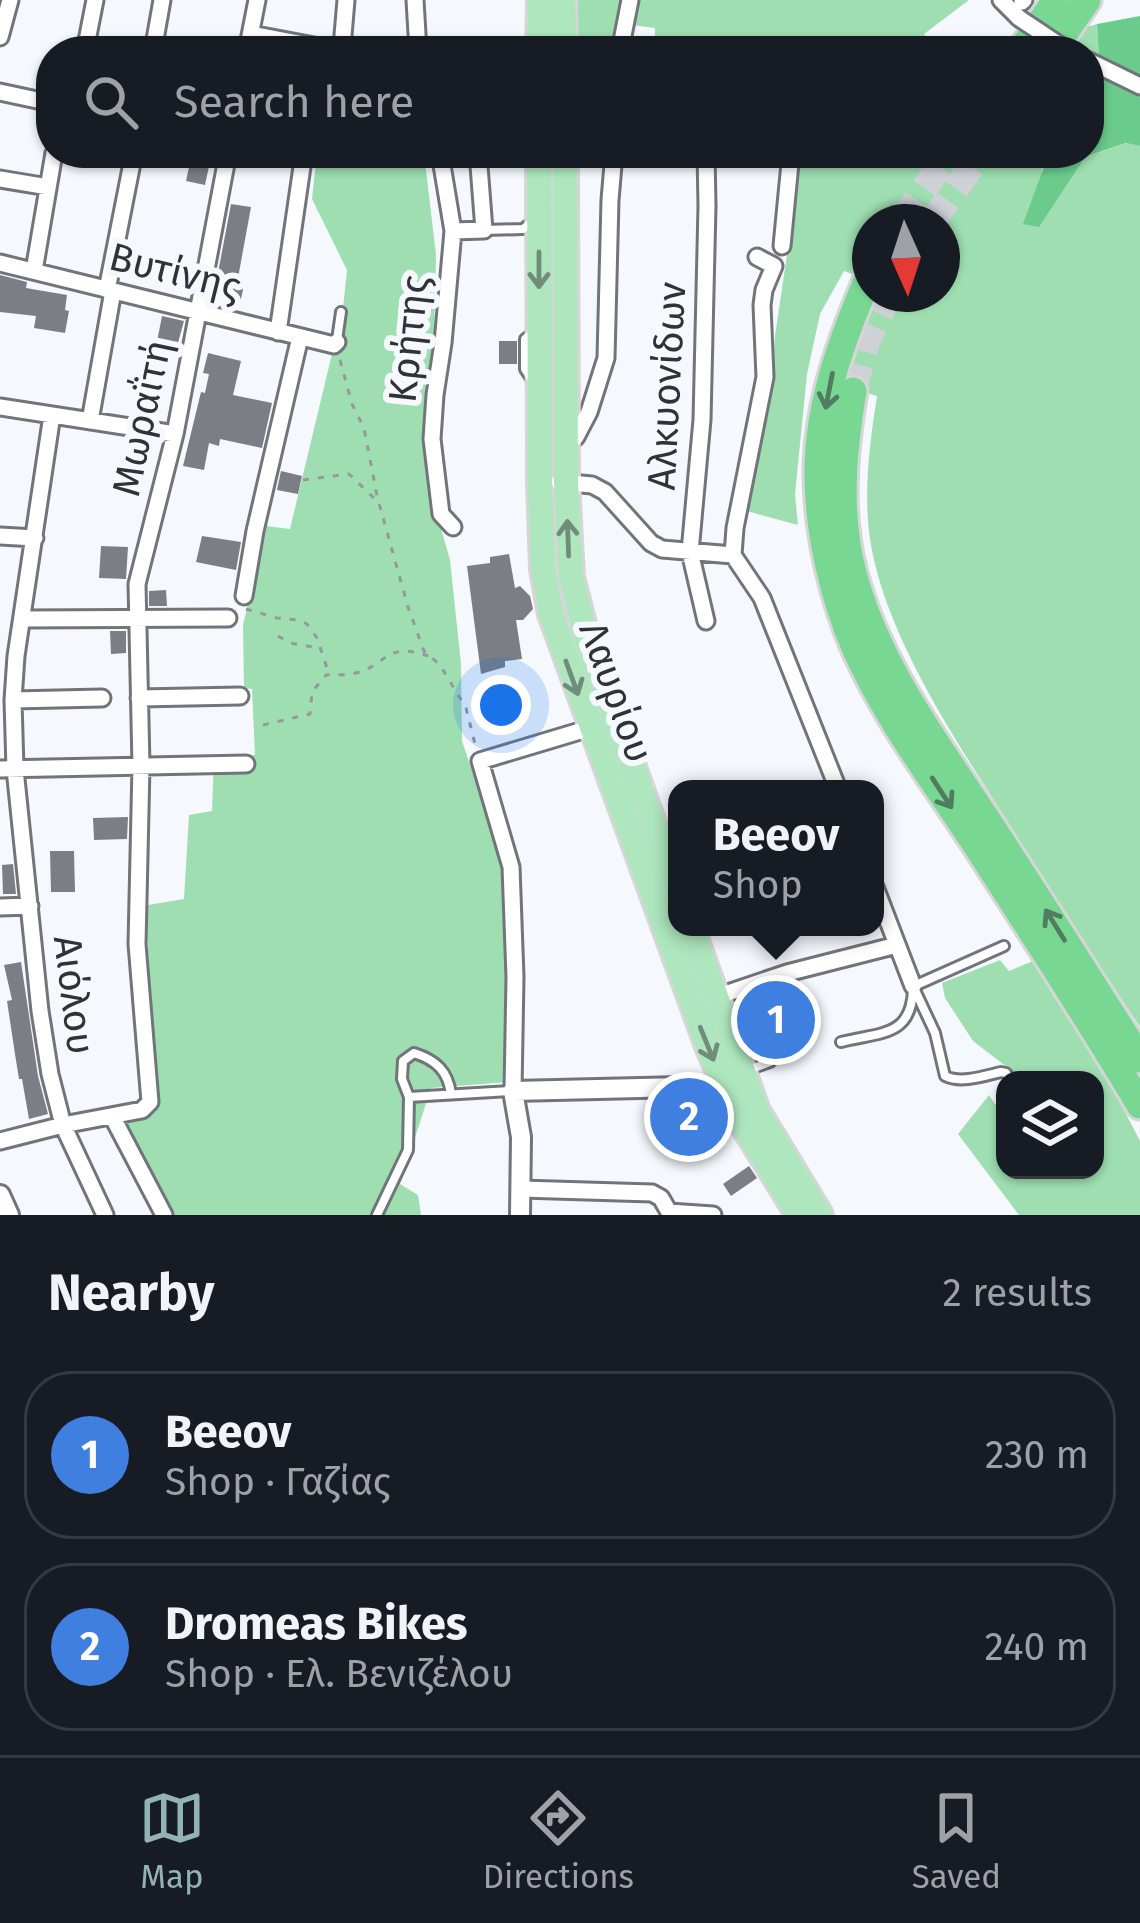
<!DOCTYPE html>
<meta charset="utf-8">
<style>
body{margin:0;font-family:"Fira Sans",sans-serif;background:#242831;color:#f1f3f6}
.controls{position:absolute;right:36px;bottom:36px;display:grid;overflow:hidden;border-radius:24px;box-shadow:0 3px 9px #0004}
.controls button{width:108px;height:108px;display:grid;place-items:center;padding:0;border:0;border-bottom:3px solid #363941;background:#171b24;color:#f1f3f6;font:60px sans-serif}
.compass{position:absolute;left:852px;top:204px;width:108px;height:108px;border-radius:50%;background:#171b24;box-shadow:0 3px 9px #0004;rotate:177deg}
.you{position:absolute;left:501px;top:705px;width:42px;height:42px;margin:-30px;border:9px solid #fff;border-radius:50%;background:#1a73e8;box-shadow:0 0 0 18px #1a73e833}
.badge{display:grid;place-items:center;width:78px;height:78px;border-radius:50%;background:#91b3b1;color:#fff;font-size:39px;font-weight:700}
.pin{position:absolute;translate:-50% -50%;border:6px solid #fff;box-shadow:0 3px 12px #0006}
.popup{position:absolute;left:668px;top:780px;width:216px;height:156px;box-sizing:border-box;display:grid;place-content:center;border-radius:24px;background:#171b24;filter:drop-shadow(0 3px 9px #0005);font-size:39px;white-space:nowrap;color:#9ea1a6}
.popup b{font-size:45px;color:#f1f3f6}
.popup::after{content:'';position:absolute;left:50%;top:100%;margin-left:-24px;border:24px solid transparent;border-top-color:#171b24}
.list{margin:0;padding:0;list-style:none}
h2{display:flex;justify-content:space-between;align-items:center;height:156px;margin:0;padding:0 48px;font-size:51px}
h2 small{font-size:39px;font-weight:400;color:#9ea1a6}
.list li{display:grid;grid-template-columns:78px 1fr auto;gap:36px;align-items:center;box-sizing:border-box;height:168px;margin:0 24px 24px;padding:0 24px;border:3px solid #363941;border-radius:48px}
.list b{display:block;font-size:45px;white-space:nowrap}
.list p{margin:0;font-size:39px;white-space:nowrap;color:#9ea1a6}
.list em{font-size:39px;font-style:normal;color:#9ea1a6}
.icon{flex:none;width:66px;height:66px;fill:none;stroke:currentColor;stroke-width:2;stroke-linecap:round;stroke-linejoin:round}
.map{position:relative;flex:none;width:1140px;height:1215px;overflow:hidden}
.search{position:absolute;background:#171b24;box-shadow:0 3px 9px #0004;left:36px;right:36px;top:36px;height:132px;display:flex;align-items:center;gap:30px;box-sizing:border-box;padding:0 42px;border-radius:48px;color:#9ea1a6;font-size:45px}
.sheet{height:540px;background:#171b24}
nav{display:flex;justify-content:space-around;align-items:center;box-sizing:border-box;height:168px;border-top:3px solid #363941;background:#171b24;font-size:33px;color:#9ea1a6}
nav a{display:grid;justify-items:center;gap:6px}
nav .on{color:#91b3b1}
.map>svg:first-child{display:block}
</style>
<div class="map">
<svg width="1140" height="1215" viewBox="0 0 1140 1215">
<rect width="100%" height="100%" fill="#f5f9fe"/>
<!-- green -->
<path fill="#9edeb1" d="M577,0H625L616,51H577Z
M638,0H969L924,34L937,51H655V28L632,25Z
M1097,24L1100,77L1089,85V51H1063L1079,29Z
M1127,143L1140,146V1027C1094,958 1050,889 1006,819C954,738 881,629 869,532C864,486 870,441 877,396L845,387L877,294H942V222H870V280L844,271L820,314L807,374L795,494L798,525L743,510L771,386L775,336L802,153H995L1000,156L1002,153H1049L1041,172Z
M317,153H424L436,255L434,338L424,411L432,497L450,560L461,664L462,741L496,842L509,915L508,1082L431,1088L400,1184L418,1195L421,1215H169L123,1122L150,1116L157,1105L146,918L148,905L184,899L189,815L212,811L214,756L255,755L252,689L244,688L243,625L266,526L290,529L343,308L347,270L312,199Z
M1000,960L1009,971L1033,961L1069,1012L1101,1066L1140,1141V1215H1019L958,1134L989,1095L1005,1119V1170H1040L1044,1175L1053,1170H1095V1080H1024L973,1041L945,998L942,983Z"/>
<!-- forest -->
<path fill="#6bcb8c" d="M1140,16V146L1126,143L1085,157L1039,227L1023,224L1049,153H1089V85L1100,77L1097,24Z"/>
<!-- building -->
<path fill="#7b7e84" d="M192,153L211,157L205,185L186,181Z
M231,204L251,207L238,278L243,290L240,303L219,299L214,294Z
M0,275L27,282L26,288L67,295L65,310L69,311L65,333L34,328L36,316L0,312Z
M162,316L184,321L173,361L154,357Z
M499,341H517V364H499Z
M208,353L241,361L233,395L272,403L262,448L220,439L219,446L209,443L204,470L183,466L201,392L205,393L209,374L203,373Z
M281,471L302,476L298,494L277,490Z
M202,536L241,542L236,570L196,562Z
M101,546L128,547L126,579L99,578Z
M509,554L515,588L520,586L530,596L533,609L523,620H516L522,659L505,661V667L481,674L467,566L490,563V557Z
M166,590L167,606H149V591Z
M110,631H126V653L111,654Z
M128,817L127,839L94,840L93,818Z
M50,851H74L75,892H51Z
M13,864L16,894H3L2,865Z
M21,962L38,1076L48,1114L29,1119L22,1079H19L15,1054L7,1001L12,1000L4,965Z
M749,1166L757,1178L731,1196L723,1184Z"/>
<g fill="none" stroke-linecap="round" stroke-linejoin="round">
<!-- motorway-tunnel -->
<path stroke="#ced1d6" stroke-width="27" stroke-dasharray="27 14" stroke-linecap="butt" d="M901,222L949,153
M932,222L981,153
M853,391L866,343L889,294"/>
<defs>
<path id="service" d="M485,230L523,229L533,221
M337,340L341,312
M531,378L525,369V339L533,333
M914,986L1004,946
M914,988L935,1033L945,1076C961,1084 984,1076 1001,1072L1006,1073L1011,1080
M733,1022L750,1016L755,1017L772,1059L770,1062L745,1071
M841,1042C881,1032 912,1037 913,988
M409,1097L511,1091
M377,1215L408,1150L409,1097L402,1079L403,1061L414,1053C436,1060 448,1071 451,1094"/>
<path id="minor" d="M415,0L418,51
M1001,0L1019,18
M1022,2L1024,0
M251,34L330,49
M0,37L10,0
M330,49L342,47L346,0
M85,51L95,0
M153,51L162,0
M247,51L257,0
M620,51L630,0
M1089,61L1140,86
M0,92L51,103
M440,153L453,231L443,343L435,395L432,439L441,514L453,527
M0,179L48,187
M453,231L484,230L478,153
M782,246L791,153
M757,257L774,266L764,290L762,305L765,377L735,528L733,555L762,598L838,789
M0,263L334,345L337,342
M34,271L54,153
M107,290L134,153
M278,332L304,153
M0,407L175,434
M52,415L16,656L13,700L15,769L40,1011L50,1074L63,1125L105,1215
M90,421L113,291
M566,445L576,437L589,412L606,358L610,200L614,153
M559,482L592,485L605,492L651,543L662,549L733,555
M0,536L35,538
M244,596L255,531L300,337
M22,619L228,618
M706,621L690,552L702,420L707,206L706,153
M139,698L240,696
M13,700L102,698
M0,769L246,764
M875,887L913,986
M0,907L30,906
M716,997L787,973L897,945
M513,1091L515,977L511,867L480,761L590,728
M112,1116L164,1215
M0,1141L63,1125L142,1110L150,1102L137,944L141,766L137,584L175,434L228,153
M521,1189L652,1193L661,1198L669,1212L713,1215"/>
<path id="tertiary" d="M0,1195L9,1215
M520,1215L521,1137L513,1091L725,1086L736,1082"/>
<path id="primary" d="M563,0L564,51
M539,51L540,0
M539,153L540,482L543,569L551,614L708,1046L740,1120L799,1215
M565,153L566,483L571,577L588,643L677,889
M691,927L757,1111L820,1215"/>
<path id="motorway" d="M1021,51L1056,0
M1052,51L1087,0
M867,281C841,342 818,405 818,473C818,531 833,597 856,650C888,721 938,786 980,851C1034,935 1089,1019 1140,1105
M853,391C843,451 837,513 853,573C877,665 936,742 987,820C1039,899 1089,979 1140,1059"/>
</defs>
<!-- service casing -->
<use href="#service" stroke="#71757b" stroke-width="14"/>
<!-- minor casing -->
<use href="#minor" stroke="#71757b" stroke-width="21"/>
<!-- tertiary casing -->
<use href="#tertiary" stroke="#71757b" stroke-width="24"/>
<!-- primary casing -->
<use href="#primary" stroke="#d6d6d7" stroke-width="30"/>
<!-- motorway casing -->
<use href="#motorway" stroke="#d6d6d7" stroke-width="33"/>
<!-- path -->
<path stroke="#95989c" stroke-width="3" stroke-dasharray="6 9" stroke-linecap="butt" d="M340,360L352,404L364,428L377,496L408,607L424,651L440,665L466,708L476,748
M303,480L349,474L377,501
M246,609L277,618L299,620L307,624L317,638L329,674
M278,636L290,643L318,648
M263,725L310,714L312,692L326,675C335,674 346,676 356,673C388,665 385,641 428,656"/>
<!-- service -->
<use href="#service" stroke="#fff" stroke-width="8"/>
<!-- minor -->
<use href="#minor" stroke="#fff" stroke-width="15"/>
<!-- tertiary -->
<use href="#tertiary" stroke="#fff" stroke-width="18"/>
<!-- primary -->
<use href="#primary" stroke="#aee7be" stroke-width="24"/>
<!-- motorway -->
<use href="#motorway" stroke="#78d792" stroke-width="27"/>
<defs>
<path id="minor-bridge" d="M1019,18L1067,50"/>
</defs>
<!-- minor-bridge casing -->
<use href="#minor-bridge" stroke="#71757b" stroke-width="21" stroke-linecap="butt"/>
<!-- minor-bridge -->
<use href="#minor-bridge" stroke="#fff" stroke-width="15"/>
</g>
<!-- one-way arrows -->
<defs><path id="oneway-shaft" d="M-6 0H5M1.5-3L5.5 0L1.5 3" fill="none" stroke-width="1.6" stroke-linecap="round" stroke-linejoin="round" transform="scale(3)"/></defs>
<g stroke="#708c7a">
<use href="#oneway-shaft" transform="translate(539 270) rotate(90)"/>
<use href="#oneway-shaft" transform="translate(568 538) rotate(-92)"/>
<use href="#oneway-shaft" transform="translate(572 678) rotate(70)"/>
<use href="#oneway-shaft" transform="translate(707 1044) rotate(68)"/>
</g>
<g stroke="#517c5f">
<use href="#oneway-shaft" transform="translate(829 391) rotate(101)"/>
<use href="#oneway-shaft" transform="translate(942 793) rotate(57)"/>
<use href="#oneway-shaft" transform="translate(1055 925) rotate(-122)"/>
</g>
<g text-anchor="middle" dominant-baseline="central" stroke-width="12" stroke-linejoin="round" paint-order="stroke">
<!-- street labels -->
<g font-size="39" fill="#313235" stroke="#f5f9fe">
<text transform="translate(175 272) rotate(14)">Βυτίνης</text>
<text transform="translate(409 339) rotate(-84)">Κρήτης</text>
<text transform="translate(667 386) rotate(-87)">Αλκυονίδων</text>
<text transform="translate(142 418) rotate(-78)">Μωραΐτή</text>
<text transform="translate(616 692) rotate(70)">Λαυρίου</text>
<text transform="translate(74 995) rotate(83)">Αιόλου</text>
</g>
</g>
</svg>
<div class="controls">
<button><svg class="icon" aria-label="layers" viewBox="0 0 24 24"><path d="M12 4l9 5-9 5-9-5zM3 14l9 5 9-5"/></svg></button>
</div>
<svg class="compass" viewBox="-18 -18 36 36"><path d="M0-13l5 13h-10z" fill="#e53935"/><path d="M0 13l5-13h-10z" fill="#9ea1a6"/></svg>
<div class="you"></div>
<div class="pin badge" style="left:776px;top:1020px;background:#3f7fe0">1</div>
<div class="popup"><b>Beeov</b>Shop</div>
<div class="pin badge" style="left:689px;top:1117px;background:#3f7fe0">2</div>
<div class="search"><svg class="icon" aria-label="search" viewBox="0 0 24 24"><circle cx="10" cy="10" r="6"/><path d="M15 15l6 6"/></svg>Search here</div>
</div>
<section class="sheet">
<h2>Nearby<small>2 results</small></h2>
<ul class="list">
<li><span class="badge" style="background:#3f7fe0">1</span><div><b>Beeov</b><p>Shop · Γαζίας</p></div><em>230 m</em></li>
<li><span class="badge" style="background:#3f7fe0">2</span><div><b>Dromeas Bikes</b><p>Shop · Ελ. Βενιζέλου</p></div><em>240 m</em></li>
</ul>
</section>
<nav>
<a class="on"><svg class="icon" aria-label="map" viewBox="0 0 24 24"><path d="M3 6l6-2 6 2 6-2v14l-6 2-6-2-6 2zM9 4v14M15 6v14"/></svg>Map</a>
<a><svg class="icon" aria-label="directions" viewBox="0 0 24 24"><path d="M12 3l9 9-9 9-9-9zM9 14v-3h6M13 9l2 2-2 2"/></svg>Directions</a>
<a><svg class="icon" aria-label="saved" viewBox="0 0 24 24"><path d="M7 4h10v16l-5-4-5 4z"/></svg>Saved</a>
</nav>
